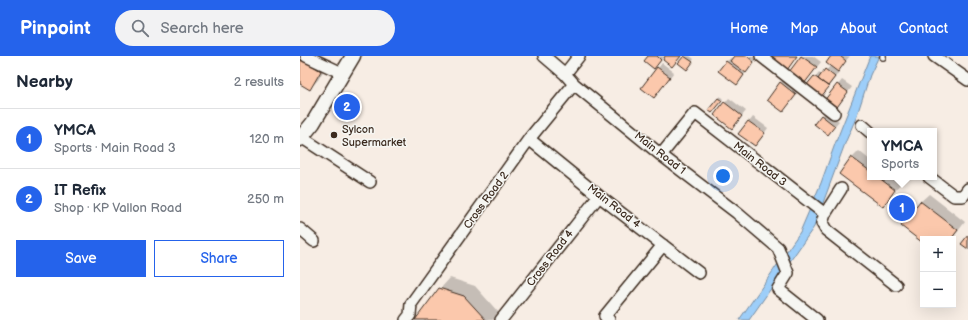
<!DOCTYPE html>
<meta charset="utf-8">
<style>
body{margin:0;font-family:"Balsamiq Sans",sans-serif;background:#f2f2f3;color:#1f2937}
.controls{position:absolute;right:12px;bottom:12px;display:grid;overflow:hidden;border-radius:0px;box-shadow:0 4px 16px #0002}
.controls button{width:36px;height:36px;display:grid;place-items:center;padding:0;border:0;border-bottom:1px solid #e0e1e3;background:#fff;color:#1f2937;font:20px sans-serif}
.you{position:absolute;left:423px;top:120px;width:14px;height:14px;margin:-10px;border:3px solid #fff;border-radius:50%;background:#1a73e8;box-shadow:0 0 0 6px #1a73e833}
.badge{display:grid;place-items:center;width:26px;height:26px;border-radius:50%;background:#2563eb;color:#fff;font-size:13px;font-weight:700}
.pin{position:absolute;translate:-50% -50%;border:2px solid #fff;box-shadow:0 1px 4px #0006}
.popup{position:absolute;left:567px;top:72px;width:70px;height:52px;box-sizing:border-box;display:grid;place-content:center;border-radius:0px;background:#fff;filter:drop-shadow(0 1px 3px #0005);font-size:13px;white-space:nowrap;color:#747a83}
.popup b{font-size:15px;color:#1f2937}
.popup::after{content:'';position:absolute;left:50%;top:100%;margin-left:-8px;border:8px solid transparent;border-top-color:#fff}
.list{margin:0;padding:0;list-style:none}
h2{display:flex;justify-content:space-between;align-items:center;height:52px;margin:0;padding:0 16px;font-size:17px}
h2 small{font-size:13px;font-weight:400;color:#747a83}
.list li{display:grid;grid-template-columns:26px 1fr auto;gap:12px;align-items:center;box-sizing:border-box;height:60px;padding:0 16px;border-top:1px solid #e0e1e3}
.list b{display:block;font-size:15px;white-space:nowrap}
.list p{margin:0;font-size:13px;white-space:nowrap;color:#747a83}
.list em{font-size:13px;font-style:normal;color:#747a83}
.actions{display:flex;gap:8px;padding:12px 16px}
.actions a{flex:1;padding:9px 0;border:1px solid #2563eb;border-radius:0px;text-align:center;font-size:14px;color:#2563eb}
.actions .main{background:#2563eb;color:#fff}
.icon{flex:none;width:22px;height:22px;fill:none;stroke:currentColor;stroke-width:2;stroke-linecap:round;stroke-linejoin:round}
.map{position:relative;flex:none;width:668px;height:264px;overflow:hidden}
header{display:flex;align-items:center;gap:24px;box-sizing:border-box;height:56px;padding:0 20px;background:#2563eb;color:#fff}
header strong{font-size:19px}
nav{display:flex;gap:22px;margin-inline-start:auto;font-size:14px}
.search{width:280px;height:36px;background:#f2f2f3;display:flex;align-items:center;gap:10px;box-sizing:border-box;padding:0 14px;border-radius:22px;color:#747a83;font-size:15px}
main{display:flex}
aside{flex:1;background:#fff}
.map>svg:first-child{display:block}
</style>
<header>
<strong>Pinpoint</strong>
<div class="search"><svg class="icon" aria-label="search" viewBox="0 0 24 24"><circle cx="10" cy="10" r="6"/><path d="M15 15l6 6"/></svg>Search here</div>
<nav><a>Home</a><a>Map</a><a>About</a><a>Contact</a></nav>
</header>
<main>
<aside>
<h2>Nearby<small>2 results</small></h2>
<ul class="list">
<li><span class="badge">1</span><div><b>YMCA</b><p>Sports · Main Road 3</p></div><em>120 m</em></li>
<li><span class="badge">2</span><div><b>IT Refix</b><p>Shop · KP Vallon Road</p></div><em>250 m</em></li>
</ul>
<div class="actions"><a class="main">Save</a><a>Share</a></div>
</aside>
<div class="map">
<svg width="668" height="264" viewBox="0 0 668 264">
<rect width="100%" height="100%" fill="#f7ede4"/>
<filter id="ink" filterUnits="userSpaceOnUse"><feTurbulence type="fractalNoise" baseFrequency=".025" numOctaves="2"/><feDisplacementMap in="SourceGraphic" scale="8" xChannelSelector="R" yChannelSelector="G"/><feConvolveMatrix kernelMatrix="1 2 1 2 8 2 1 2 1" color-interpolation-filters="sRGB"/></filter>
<g filter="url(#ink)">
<!-- water -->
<path fill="#9dcef9" stroke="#768ca1" d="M570,0H579L570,19L556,62L546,85L514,171L449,264H439L500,176L521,127L535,88Z"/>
<!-- shadow -->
<path fill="#0003" d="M2,0L28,7L18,24L10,32L0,26V2Z
M349,0H364L359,7Z
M385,0H390L394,3L389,10L380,7Z
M435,0L458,1L437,28L426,6L431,2L433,3Z
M503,0H513L521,6L504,27L490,16Z
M533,0H550L537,15L539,16L524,37L507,31L519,16L522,19L531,9Z
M362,7L374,16L358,36L343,32Z
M485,23L500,34L483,55L480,27Z
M542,24L552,31L539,48L525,45Z
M420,40L423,43L414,54L418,42Z
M429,42L446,55L432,72L425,47Z
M526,55L539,65L532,73L515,67Z
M453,61L468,72L459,85L440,78Z
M559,95L570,104V121H593L601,127L583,149L552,102Z
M629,138L665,166L652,183H623V186L620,146Z
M150,222L175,230L199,257L193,264H116L140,233Z"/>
<!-- building -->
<path fill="#fbc8ac" stroke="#3b2a1e" d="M348,0H357L361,4L354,13L344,5Z
M365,0H381L372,11L363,4Z
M384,0L393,6L387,14L378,7Z
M434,0H447L454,6L446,17L430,5Z
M470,0H497L487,14Z
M501,0L517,11L504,28L489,16Z
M531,0H540L546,5L538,16L526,7Z
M0,2L21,15L10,34L0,28Z
M426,5L444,19L437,29L418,15Z
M357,11L370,21L354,42L341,32Z
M525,13L535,21L528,30L518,23Z
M514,20L529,31L520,42L505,31Z
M480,26L496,39L483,56L467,44Z
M537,28L548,36L535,54L524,45Z
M418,42L422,45L412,57L408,54Z
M424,46L442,60L432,73L414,59Z
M521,59L535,70L528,79L514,68Z
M448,65L465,77L455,90L438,78Z
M551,101L570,115V121H578L595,134L583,151L539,118Z
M620,145L658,174L651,183H623V187L601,170Z
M668,179V193L661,188Z
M139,232L164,240L186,264H115Z"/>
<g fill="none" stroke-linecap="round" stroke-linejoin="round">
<defs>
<path id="service" d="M583,1V0"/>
<path id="minor" d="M6,0L42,17
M244,0L265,18L274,28L361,99L437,157L478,192L488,217L478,233L517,264
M461,0L534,57
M634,0L668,24
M265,18L279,0
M562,69L570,76
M1,81L70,126
M229,83L299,140L399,217
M361,99L395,57L525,158
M629,121L654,140H663L668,133
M541,133L525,158L522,167L526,174L596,229
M0,173L14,185
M106,264L110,259L111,248L229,83L274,28
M201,264L299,140
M309,264L305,260L363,189"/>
<path id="tertiary" d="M0,83L13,67L53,0"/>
</defs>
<!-- service casing -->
<use href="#service" stroke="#3b2a1e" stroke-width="8"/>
<!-- minor casing -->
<use href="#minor" stroke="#3b2a1e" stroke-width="14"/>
<!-- tertiary casing -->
<use href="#tertiary" stroke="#3b2a1e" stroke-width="17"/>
<!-- service -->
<use href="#service" stroke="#f6f6f2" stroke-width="5.5"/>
<!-- minor -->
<use href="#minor" stroke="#f6f6f2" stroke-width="11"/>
<!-- tertiary -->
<use href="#tertiary" stroke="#f6f6f2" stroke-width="14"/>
</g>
</g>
<!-- markers -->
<circle fill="#3b2a1e" stroke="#f6f6f2" stroke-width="1.5" cx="34" cy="79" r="4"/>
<g text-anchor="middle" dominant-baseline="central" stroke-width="3" stroke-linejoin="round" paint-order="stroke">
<!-- poi labels -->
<g font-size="11" fill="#3b2a1e" stroke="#f6f6f2" text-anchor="start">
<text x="42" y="73">Sylcon<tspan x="42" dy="13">Supermarket</tspan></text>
</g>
<!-- street labels -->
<g font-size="11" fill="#3b2a1e" stroke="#f6f6f2">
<text transform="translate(360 97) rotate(38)">Main Road 1</text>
<text transform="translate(460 108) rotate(38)">Main Road 3</text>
<text transform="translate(186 144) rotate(-54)">Cross Road 2</text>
<text transform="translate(314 150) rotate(38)">Main Road 4</text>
<text transform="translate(250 202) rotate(-52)">Cross Road 4</text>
</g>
</g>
</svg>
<div class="controls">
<button>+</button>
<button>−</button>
</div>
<div class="you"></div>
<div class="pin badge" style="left:602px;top:152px">1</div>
<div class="popup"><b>YMCA</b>Sports</div>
<div class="pin badge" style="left:47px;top:51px">2</div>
</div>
</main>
